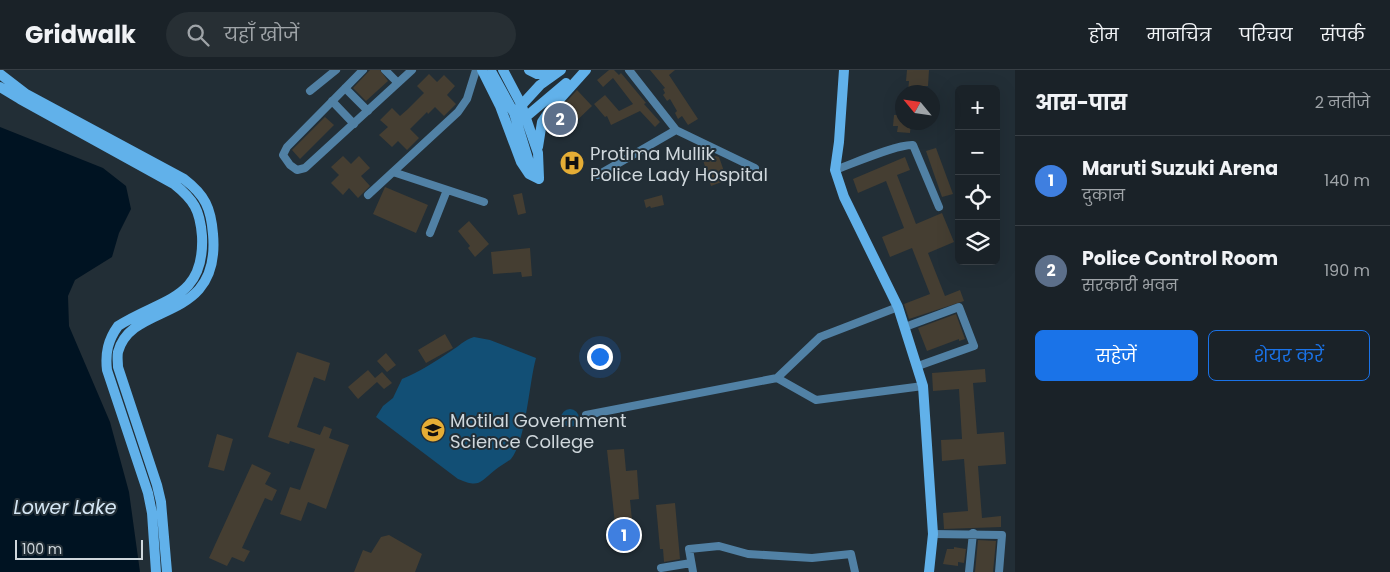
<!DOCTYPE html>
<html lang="hi">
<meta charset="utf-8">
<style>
body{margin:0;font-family:Poppins,"Noto Sans Devanagari",sans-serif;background:#272f34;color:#f1f3f6}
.controls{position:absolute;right:15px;top:15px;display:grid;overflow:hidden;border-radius:8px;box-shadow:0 5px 20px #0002}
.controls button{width:45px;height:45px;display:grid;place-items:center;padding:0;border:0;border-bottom:1px solid #383f45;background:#1a2228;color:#f1f3f6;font:25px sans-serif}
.compass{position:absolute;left:895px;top:15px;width:45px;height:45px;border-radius:50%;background:#1a2228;box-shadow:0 5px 20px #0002;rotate:299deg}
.scale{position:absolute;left:15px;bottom:12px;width:128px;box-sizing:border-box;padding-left:5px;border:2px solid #cfd7dc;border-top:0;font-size:14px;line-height:18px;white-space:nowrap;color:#cfd7dc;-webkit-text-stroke:4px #222e36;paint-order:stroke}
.you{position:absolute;left:599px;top:286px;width:18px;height:18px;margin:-12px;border:4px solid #fff;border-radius:50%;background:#1a73e8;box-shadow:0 0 0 8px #1a73e833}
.badge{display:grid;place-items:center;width:32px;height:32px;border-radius:50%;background:#1a73e8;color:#fff;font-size:16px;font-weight:700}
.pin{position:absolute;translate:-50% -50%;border:2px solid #fff;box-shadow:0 1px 5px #0006}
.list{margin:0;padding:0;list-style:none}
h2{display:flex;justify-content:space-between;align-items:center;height:65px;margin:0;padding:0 20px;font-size:21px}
h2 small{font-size:16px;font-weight:400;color:#9fa4a8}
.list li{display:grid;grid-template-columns:32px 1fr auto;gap:15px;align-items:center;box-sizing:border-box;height:90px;padding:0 20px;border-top:1px solid #383f45}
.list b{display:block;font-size:19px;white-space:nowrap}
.list p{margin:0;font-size:16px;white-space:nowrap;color:#9fa4a8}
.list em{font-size:16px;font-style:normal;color:#9fa4a8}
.actions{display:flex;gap:10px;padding:15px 20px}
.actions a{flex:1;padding:11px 0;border:1px solid #1a73e8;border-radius:8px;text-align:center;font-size:18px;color:#1a73e8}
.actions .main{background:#1a73e8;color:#fff}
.icon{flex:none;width:28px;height:28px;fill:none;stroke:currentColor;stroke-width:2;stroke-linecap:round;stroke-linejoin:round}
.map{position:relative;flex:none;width:1015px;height:502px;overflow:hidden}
header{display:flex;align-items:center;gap:30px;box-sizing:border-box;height:70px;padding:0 25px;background:#1a2228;border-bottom:1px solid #383f45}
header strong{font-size:24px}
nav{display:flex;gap:28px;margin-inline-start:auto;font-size:18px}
.search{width:350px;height:45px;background:#272f34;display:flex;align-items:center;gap:12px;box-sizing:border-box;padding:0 18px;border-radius:28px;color:#9fa4a8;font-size:19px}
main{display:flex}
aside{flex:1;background:#1a2228}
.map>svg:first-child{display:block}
</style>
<header>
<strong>Gridwalk</strong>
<div class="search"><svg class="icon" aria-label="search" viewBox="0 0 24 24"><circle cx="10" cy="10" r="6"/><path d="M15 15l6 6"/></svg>यहाँ खोजें</div>
<nav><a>होम</a><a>मानचित्र</a><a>परिचय</a><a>संपर्क</a></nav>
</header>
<main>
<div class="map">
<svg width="1015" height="502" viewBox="0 0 1015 502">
<rect width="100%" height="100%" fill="#222e36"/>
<!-- green -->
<path fill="#124f75" d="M474,267L490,270L536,288C529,313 526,371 511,389C506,393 500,396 495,400C479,413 479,418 458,409L376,347L383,336L393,328L402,309C419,302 435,292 451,281C459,276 464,270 474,267Z
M561 348a9 9 0 1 1 18 0a9 9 0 1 1-18 0Z"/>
<!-- water -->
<path fill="#001322" d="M0,57L103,98L126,116L131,139L119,163L112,187L75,210L68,226L69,256L110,352L129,422L140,502H0Z"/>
<!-- building -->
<path fill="#453e32" d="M370,0H380L388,11L366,31L353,18Z
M609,0H614L619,5L621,3L646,33L644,34L660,52L655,57L640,41L611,55L607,46L605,47L594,34L605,25L619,41L633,34L613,8L603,17L597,10Z
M650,0H675L669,5L698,49L688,55L682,46L678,49L675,43L677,41L670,29L667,31L663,25L665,23L663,19L665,18Z
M907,0H929L928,16H921V22H908L909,11H906Z
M429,4L437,12L444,5L455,16L447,25L456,34L444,46L435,37L428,44L427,42L410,59L419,68L407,80L398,71L392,77L379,65L388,57L380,50L392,38L400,46L408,39L424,23L417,16Z
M577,20L592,36L571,56L558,41Z
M894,45H902V52H911L910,63L897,62L898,56H893Z
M325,47L334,55L300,89L292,80Z
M936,78L953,124L942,127L926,81Z
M578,81L585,93L570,102L563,90Z
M343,86L351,94L359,86L370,98L361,106L370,116L358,128L349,118L343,125L331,113L339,105L331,97Z
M716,86L719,87L727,110L711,116L703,90Z
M905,87L910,100L897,105L916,154L942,143L954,172L928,183L945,226L960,220L964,231L909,249L904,234L930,224L912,178L890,187L882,167L904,158L886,111L858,123L853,109Z
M385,117L428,135L416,163L373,144Z
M522,123L526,143L518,145L513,125Z
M662,125L664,135L651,138L650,136L646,138L644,130Z
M469,151L489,174L475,187L468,178L470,176L458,161Z
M530,178L532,206L522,207L521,202L493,204L491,182Z
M956,244L965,269L959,271V269L927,281L918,258Z
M445,264L453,278L426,293L418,280Z
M297,282L330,293L325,311L314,307L297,357L320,365L324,356L332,359L329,368L349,375L326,439L308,432L301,451L280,444L290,417L300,420L315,379L290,371L289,374L268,367Z
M386,283L396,295L387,302L377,291Z
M985,299L986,312L973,313L977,364L1004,362L1006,394L978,396L982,448L1001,446V457L944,459L943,443L968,441L964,389L942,391L941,370L962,369L959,319L933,321L932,303Z
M368,300L375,308L382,302L392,313L384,319L377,312L358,329L348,317Z
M217,364L233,369L224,401L208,397Z
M624,379L626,401L637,400L639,429L630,430L635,480L618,481L607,380Z
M252,394L271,403L265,414L277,420L272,431L265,428L242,478L250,481L244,492L232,487L227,496L209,488Z
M675,433L680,489L664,492L663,479H660L656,435Z
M389,465L422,484L415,502H354L363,480L371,483L381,467Z
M978,470L996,471L993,502H975Z
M954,477L966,479L964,493L958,492V496L943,494L947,479H954Z"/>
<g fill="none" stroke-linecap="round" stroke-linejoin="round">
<!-- street -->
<path stroke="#5181a5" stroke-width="8" d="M363,0L287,77L283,85L290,95L297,100L305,98L412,0
M385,0L398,13
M629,0L676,60L755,98
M345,18L368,41
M310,21L336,0
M332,31L354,54
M835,100C852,94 897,74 913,75L939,137
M393,102L484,132
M598,105L676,60
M368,125L458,42L467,29L476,0
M430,163L447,120
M905,257L959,237L974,276L918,296
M777,308L816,330L923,316
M586,345L777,308L820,267L898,237
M933,464L1002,465L999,502
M661,498L691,493
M693,502L689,479L719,476L748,484L812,488L851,484L855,502
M969,502L973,463"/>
<!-- secondary -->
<path stroke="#61b1ea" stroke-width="10" d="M482,0L500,36L521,92L529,104L539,109
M503,0L521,34L538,83L539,108
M529,0L537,4H555
M844,0L839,72L835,100L844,127L898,237L923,316L933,464L929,502
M492,3L514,43L529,92L536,104
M0,4L26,24L184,109C205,125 211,138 213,164C221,255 132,230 118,282C117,287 118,292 118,297L157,415L161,432L167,502
M0,17L20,29L174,114C194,130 200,140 202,166C205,230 162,228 118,256C108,270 105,283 107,300L148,423L152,443L156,502
M518,39L540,15L561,0
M521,51L566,13
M538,77L542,52L550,40L586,0"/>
</g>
<!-- icons -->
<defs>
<symbol id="hospital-disc" viewBox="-11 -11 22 22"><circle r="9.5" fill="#e5ad35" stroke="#222e36"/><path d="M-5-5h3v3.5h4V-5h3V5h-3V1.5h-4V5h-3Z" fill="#111"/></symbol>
<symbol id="university-disc" viewBox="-11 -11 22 22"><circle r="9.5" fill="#e5ad35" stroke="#222e36"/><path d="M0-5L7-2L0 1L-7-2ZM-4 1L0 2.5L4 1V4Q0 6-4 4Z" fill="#111"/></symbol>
</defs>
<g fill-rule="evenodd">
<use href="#hospital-disc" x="558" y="79" width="28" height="28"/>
<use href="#university-disc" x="419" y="346" width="28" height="28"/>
</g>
<g text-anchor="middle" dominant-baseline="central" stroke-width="4" stroke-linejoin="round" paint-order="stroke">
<!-- poi labels -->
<g font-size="18" fill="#cfd7dc" stroke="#222e36" text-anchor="start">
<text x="590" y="83">Protima Mullik<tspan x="590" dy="21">Police Lady Hospital</tspan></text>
<text x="450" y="350">Motilal Government<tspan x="450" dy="21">Science College</tspan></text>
</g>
<!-- water labels -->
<g font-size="19" font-style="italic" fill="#d5e7f5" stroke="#222e36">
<text x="65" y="437">Lower Lake</text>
</g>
</g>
</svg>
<div class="controls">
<button>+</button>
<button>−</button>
<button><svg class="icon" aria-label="locate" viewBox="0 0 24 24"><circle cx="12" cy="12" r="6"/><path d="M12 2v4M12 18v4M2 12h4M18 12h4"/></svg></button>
<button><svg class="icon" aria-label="layers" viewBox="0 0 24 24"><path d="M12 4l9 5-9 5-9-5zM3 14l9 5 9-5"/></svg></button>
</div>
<svg class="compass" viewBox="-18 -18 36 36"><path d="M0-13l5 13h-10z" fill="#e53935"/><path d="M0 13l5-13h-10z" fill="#9fa4a8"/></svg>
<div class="scale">100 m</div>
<div class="you"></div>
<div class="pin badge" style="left:624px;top:465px;background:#3f7fe0">1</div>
<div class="pin badge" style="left:560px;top:49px;background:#5c6f8a">2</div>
</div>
<aside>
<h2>आस-पास<small>2 नतीजे</small></h2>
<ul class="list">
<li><span class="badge" style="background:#3f7fe0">1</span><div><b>Maruti Suzuki Arena</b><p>दुकान</p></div><em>140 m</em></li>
<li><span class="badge" style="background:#5c6f8a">2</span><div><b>Police Control Room</b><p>सरकारी भवन</p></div><em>190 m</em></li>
</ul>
<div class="actions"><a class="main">सहेजें</a><a>शेयर करें</a></div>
</aside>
</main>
